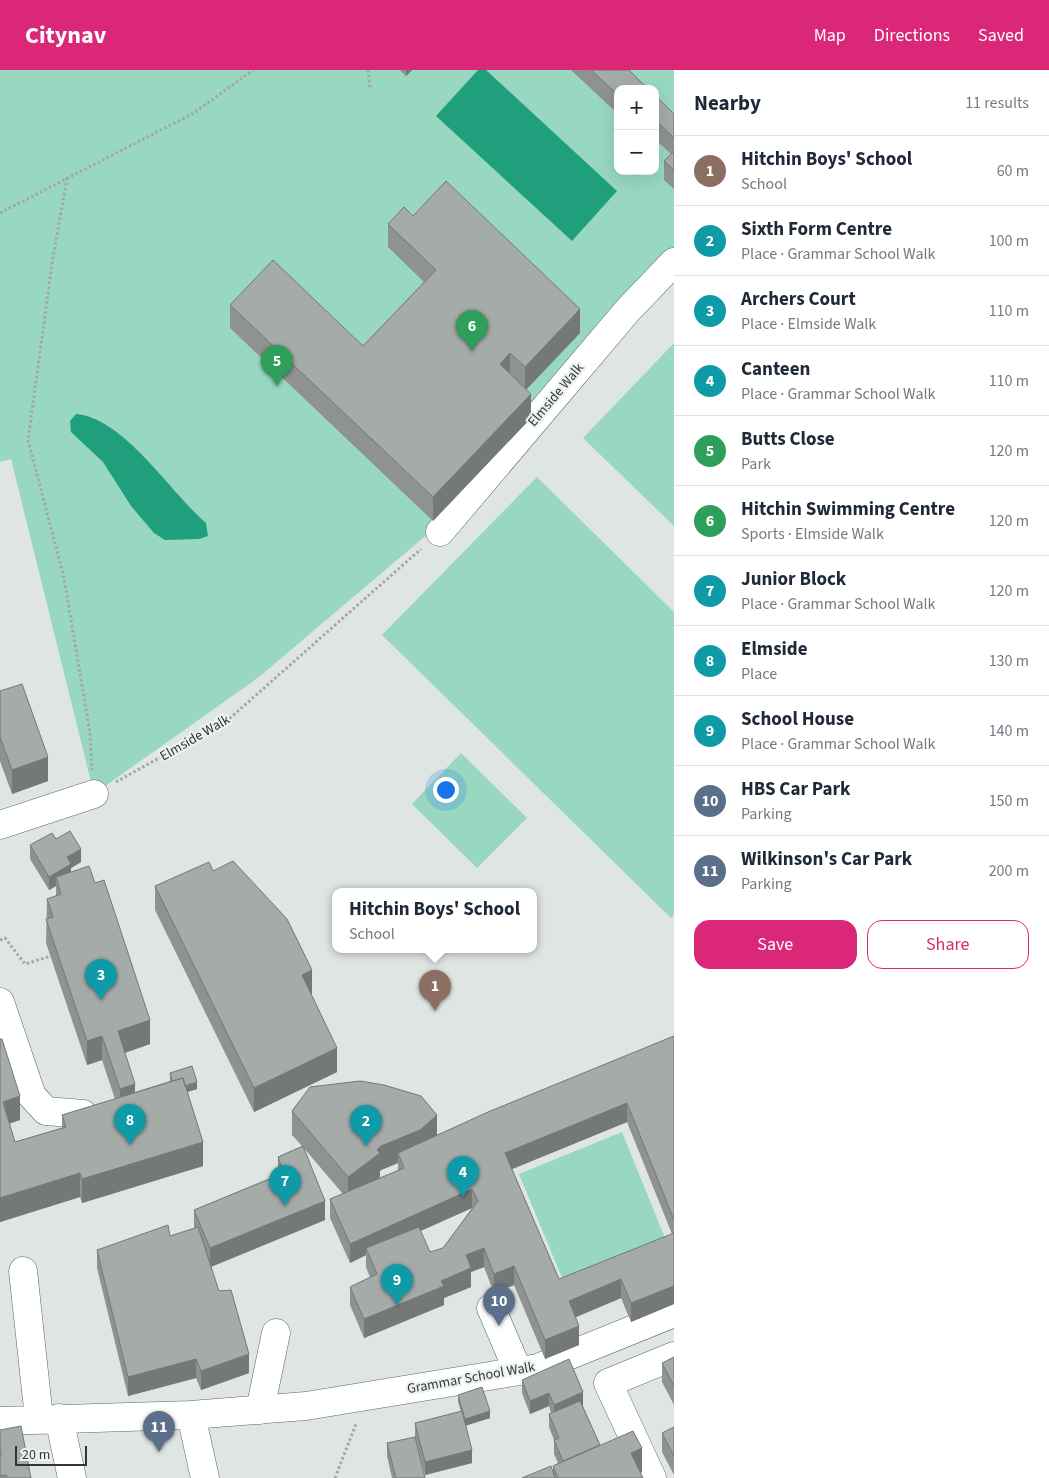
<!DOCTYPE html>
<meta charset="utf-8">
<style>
body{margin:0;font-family:"Source Sans 3",sans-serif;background:#f2f2f3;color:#1f2937}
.controls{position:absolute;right:15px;top:15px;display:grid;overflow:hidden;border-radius:10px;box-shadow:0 5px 20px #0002}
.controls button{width:45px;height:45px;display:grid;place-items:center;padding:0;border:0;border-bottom:1px solid #e0e1e3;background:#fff;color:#1f2937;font:25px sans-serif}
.scale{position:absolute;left:15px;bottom:12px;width:72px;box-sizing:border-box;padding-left:5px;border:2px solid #343635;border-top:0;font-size:14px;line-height:18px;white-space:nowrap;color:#343635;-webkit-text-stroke:4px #ecf2f0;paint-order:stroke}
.you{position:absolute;left:445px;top:719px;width:18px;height:18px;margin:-12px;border:4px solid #fff;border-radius:50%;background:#1a73e8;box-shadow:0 0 0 8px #1a73e833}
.badge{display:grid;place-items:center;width:32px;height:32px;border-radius:50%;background:#db2777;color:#fff;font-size:16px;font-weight:700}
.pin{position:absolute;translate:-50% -41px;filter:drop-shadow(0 1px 2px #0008)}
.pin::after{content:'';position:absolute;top:26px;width:18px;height:15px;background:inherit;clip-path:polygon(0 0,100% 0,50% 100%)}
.popup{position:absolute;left:332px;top:818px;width:205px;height:65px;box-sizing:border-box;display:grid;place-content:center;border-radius:10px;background:#fff;filter:drop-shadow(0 1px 4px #0005);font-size:16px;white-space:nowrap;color:#747a83}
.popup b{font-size:19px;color:#1f2937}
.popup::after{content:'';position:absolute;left:50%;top:100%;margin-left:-10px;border:10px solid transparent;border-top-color:#fff}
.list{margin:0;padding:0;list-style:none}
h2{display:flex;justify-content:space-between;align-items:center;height:65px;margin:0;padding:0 20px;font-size:21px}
h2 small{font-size:16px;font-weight:400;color:#747a83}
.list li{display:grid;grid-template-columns:32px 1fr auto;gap:15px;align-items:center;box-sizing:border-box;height:70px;padding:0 20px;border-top:1px solid #e0e1e3}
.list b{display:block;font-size:19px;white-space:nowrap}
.list p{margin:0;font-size:16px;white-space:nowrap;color:#747a83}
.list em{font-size:16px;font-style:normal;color:#747a83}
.actions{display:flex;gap:10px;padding:15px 20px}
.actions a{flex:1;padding:11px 0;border:1px solid #db2777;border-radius:15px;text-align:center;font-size:18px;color:#db2777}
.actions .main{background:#db2777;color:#fff}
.map{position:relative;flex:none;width:674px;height:1408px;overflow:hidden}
header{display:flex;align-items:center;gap:30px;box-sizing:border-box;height:70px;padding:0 25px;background:#db2777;color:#fff}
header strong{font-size:24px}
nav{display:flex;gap:28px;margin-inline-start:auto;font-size:18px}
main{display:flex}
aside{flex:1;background:#fff}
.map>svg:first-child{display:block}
</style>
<header>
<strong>Citynav</strong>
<nav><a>Map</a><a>Directions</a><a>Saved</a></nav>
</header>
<main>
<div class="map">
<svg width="674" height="1408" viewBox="0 0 674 1408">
<rect width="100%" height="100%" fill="#dfe5e2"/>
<!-- green -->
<path fill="#98d8c1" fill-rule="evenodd" d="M0,0H674V180L436,457L259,607L94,724L11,389L0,392ZM618,19H655V101H618Z
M674,273V456L583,368Z
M537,407L674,542V845L671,848L382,565Z
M461,683L527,748L477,798L412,734Z
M622,1062L667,1173L565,1215L519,1104Z"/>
<!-- water -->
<path fill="#209f7d" d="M478,0H486L617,121L572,171L436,46Z
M76,344C124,348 171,423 206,453L208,466L199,469L165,470L154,463L131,436L103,392L71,362L70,351Z"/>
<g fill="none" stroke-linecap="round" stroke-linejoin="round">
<defs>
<path id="minor" d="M440,462L628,240L674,192
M0,755L94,724
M0,932L32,1026L46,1041L83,1044
M23,1201L39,1348
M491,1238L518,1301
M260,1340L276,1263
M191,1345L205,1408
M59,1348L72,1408
M0,1351L191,1345L306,1336L538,1298L674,1243
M652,1408L608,1313L674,1286"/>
</defs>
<!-- minor casing -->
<use href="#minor" stroke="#5f6563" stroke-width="29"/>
<!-- path -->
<path stroke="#a3a8a5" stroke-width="3" stroke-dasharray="2.5 2.5" stroke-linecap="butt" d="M368,0L370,18
M67,108L53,187L28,370L64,508L90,663L92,700
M0,143L194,43L253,0
M116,712L229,649L421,479
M0,870L5,868L25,894L51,886
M335,1408L356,1354"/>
<!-- minor -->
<use href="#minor" stroke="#fff" stroke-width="28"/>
</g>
<!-- wall -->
<path fill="#8e9391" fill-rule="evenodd" d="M400,0H412L406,6Z
M571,0H629L618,19V44Z
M655,25L674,44V119L664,110V91L671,84L655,69Z
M413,146L580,263L526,319L531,348L433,451L230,258V235L363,276L424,212L388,177V154Z
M0,621L48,711L12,724L0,691Z
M56,769L81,792L71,798V802L150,974L125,983L135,1022L170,1011V1003L197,1019L187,1022L203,1096L82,1133L80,1127L0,1152V969L20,1050L9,1053L15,1072L62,1058V1045L115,1029L102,990L87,995L46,873L47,829L56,826V816L49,820L30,789V775Z
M213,801L312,924H311L337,1002L254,1042L155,840V816Z
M674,966V1234L631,1252L621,1228L576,1247L579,1275L545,1289L514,1215L494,1223L484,1197L471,1202V1217L444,1228V1235L364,1268L350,1235V1217L370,1207L366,1197V1185L350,1193L330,1148V1129L343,1124L303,1077L325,1150L211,1197L219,1221L249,1303L201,1320L196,1308L128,1326L97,1198V1180L170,1166L194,1159V1140L278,1105V1087L302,1076L292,1065V1041L437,1065ZM627,1052L672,1164L559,1209L512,1099ZM398,1093V1100L378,1109L380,1107V1101L381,1100ZM472,1138L443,1178L430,1182L420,1161Z
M674,1287V1335L662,1312V1293Z
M522,1310L583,1336L600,1375L642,1402L640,1403L643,1408H522L553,1401V1396L558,1393L554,1384V1370L549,1357V1344L551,1343L549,1336L530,1344L522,1323Z
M458,1325L490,1348L466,1355L472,1393L425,1405L415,1367V1353L461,1342L458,1332Z
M674,1357V1405L662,1382V1363Z
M0,1360L31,1408H0Z
M387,1373L425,1408H392L387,1386Z"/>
<!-- shaded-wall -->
<path fill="#747876" d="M406,0H412L406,6Z
M580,239V263L525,321V297Z
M510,283V307L500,294Z
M531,324V348L433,451V427Z
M48,687V711L12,724V700Z
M81,779V792L71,798V807H56V816L49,820V807L67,787Z
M312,900V924L302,929V905Z
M150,950V974L118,985V961Z
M102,966V990L87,995V971Z
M337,978V1002L254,1042V1018Z
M197,1012V1019L175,1026V1019Z
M135,1014V1038L120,1043V1019Z
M20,1026V1050L3,1056V1032Z
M627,1033V1052L505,1102V1083Z
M437,1045V1069L398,1083V1093L381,1100L380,1101V1107L348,1130V1107L381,1076Z
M203,1072V1096L82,1133V1109Z
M80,1103V1127L0,1152V1128Z
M472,1119V1138L369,1184L366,1178V1185L350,1193V1174Z
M325,1131V1150L210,1197V1178Z
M484,1178V1197L471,1202V1217L444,1228V1235L364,1268V1249L441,1211L466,1185Z
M514,1196V1215L494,1223V1204Z
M621,1209V1228L569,1250V1231Z
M674,1216V1234L631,1252V1233Z
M579,1256V1275L545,1289V1270Z
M249,1284V1303L201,1320V1301Z
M196,1289V1308L128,1326V1307Z
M583,1322V1336L554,1348V1335Z
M549,1323V1336L530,1344V1331Z
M490,1341V1348L465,1356V1349Z
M642,1378V1402L631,1407V1383Z
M472,1380V1393L425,1405V1392Z"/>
<!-- building -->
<path fill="#a5aba9" stroke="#747876" d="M591,0H629L648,19H618V25Z
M655,25L674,44V68L655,50Z
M674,81V100L664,91Z
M446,111L580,239L525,297L510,283L500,294L531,324L433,427L230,235L273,190L363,276L436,200L388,154L404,137L413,146Z
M22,614L48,687L12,700L0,667V621Z
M70,761L81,779L67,787L71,794L49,807L30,775L52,763L56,769Z
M233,791L287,849L312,900L302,905L337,978L254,1018L155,816L209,792L213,801Z
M89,796L95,813L104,810L150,950L118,961L135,1014L120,1019L102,966L87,971L46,849L53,847L47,829L61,824L56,807Z
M674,966V1150L627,1033L505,1083L559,1209L674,1163V1216L631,1233L621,1209L569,1231L579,1256L545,1270L514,1196L494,1204L484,1178L466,1185L471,1198L441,1211L444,1216L364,1249L350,1217L377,1204L366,1178L419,1157L430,1182L443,1178L478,1131L472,1119L350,1174L330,1129L404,1098L398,1083L488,1042Z
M0,969H2L20,1026L3,1032L15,1072L66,1057L62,1045L183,1008L203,1072L82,1109L80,1103L0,1128Z
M192,996L197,1012L185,1016L183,1008L172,1011L170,1003Z
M360,1011L384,1015L421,1026L437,1045L420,1060L381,1076L377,1080L380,1083L348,1107L292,1041L310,1017Z
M303,1076L325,1131L210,1178L194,1140L284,1103L278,1087Z
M168,1155L170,1166L198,1157L219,1221L231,1220L249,1284L201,1301L196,1289L128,1307L97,1180Z
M674,1287V1316L662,1293Z
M569,1289L583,1322L554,1335L549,1323L530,1331L522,1310Z
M482,1317L490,1341L465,1349L458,1325Z
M580,1331L600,1375L563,1391L554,1370L559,1368L549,1344Z
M462,1341L472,1380L425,1392L415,1353Z
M21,1356L31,1408H7L6,1405L0,1406V1385H1L0,1378V1360Z
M674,1357V1386L662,1363Z
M633,1361L642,1378L631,1383L643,1408H558L553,1396Z
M415,1367L425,1408H396L387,1373Z
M551,1396L555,1408H522Z"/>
<g text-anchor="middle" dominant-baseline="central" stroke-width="4.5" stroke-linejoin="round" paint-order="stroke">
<!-- street labels -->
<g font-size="14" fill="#343635" stroke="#ecf2f0">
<text transform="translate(556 325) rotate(-50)">Elmside Walk</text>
<text transform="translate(195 668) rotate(-30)">Elmside Walk</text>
<text transform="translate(471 1308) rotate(-10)">Grammar School Walk</text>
</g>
</g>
</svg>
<div class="controls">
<button>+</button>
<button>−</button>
</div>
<div class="scale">20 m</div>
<div class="you"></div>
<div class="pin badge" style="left:435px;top:941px;background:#8d6e63">1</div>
<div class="popup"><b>Hitchin Boys' School</b>School</div>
<div class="pin badge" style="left:366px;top:1076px;background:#0f9aa8">2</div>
<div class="pin badge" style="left:101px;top:930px;background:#0f9aa8">3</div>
<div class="pin badge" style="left:463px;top:1127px;background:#0f9aa8">4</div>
<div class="pin badge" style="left:277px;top:316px;background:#2e9e5b">5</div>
<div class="pin badge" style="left:472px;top:281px;background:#2e9e5b">6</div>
<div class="pin badge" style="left:285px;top:1136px;background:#0f9aa8">7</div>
<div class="pin badge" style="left:130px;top:1075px;background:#0f9aa8">8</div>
<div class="pin badge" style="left:397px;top:1235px;background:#0f9aa8">9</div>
<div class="pin badge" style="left:499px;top:1256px;background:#5c6f8a">10</div>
<div class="pin badge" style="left:159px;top:1382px;background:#5c6f8a">11</div>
</div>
<aside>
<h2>Nearby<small>11 results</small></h2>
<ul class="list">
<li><span class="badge" style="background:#8d6e63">1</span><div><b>Hitchin Boys' School</b><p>School</p></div><em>60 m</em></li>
<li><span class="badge" style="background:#0f9aa8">2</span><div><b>Sixth Form Centre</b><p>Place · Grammar School Walk</p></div><em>100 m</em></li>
<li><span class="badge" style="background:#0f9aa8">3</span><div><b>Archers Court</b><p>Place · Elmside Walk</p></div><em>110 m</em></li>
<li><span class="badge" style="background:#0f9aa8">4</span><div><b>Canteen</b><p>Place · Grammar School Walk</p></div><em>110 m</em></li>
<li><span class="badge" style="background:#2e9e5b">5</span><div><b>Butts Close</b><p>Park</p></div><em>120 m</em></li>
<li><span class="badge" style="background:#2e9e5b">6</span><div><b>Hitchin Swimming Centre</b><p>Sports · Elmside Walk</p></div><em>120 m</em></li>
<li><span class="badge" style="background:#0f9aa8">7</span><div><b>Junior Block</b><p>Place · Grammar School Walk</p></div><em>120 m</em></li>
<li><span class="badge" style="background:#0f9aa8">8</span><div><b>Elmside</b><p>Place</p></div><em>130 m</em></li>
<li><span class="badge" style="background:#0f9aa8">9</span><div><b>School House</b><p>Place · Grammar School Walk</p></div><em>140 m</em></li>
<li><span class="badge" style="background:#5c6f8a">10</span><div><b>HBS Car Park</b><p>Parking</p></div><em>150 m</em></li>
<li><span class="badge" style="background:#5c6f8a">11</span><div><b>Wilkinson's Car Park</b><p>Parking</p></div><em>200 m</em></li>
</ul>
<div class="actions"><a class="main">Save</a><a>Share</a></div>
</aside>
</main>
